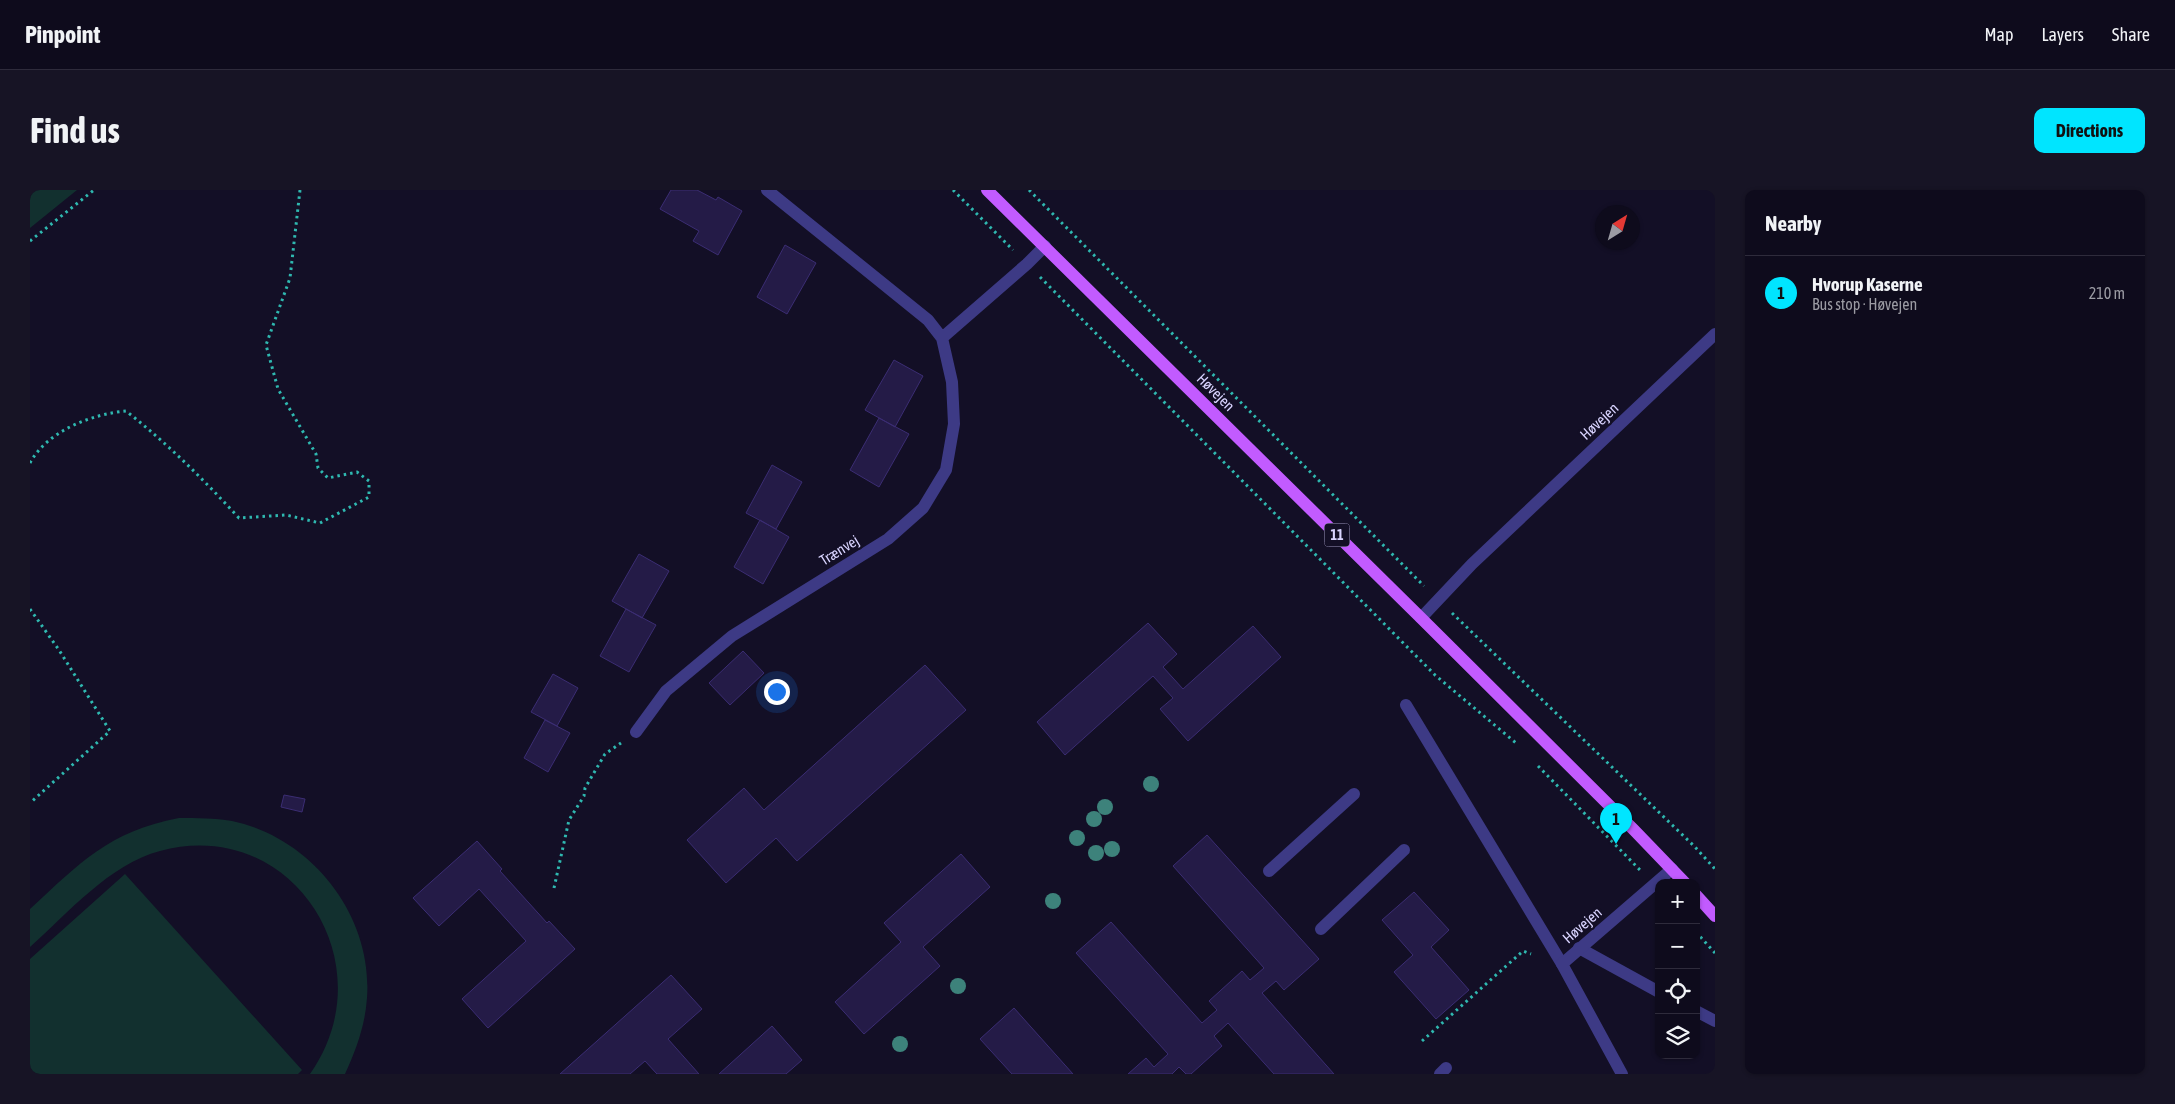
<!DOCTYPE html>
<meta charset="utf-8">
<style>
body{margin:0;font-family:"Asap Condensed",sans-serif;background:#171425;color:#f1f3f6}
.controls{position:absolute;right:15px;bottom:15px;display:grid;overflow:hidden;border-radius:10px;box-shadow:0 1px 4px #0004}
.controls button{width:45px;height:45px;display:grid;place-items:center;padding:0;border:0;border-bottom:1px solid #2e2b3b;background:#0e0b1c;color:#f1f3f6;font:25px sans-serif}
.compass{position:absolute;left:1565px;top:15px;width:45px;height:45px;border-radius:50%;background:#0e0b1c;box-shadow:0 1px 4px #0004;rotate:37deg}
.you{position:absolute;left:746px;top:501px;width:18px;height:18px;margin:-12px;border:4px solid #fff;border-radius:50%;background:#1a73e8;box-shadow:0 0 0 8px #1a73e833}
.badge{display:grid;place-items:center;width:32px;height:32px;border-radius:50%;background:#00e5ff;color:#111;font-size:16px;font-weight:700}
.pin{position:absolute;translate:-50% -41px;filter:drop-shadow(0 1px 2px #0008)}
.pin::after{content:'';position:absolute;top:26px;width:18px;height:15px;background:inherit;clip-path:polygon(0 0,100% 0,50% 100%)}
.list{margin:0;padding:0;list-style:none}
h2{display:flex;justify-content:space-between;align-items:center;height:65px;margin:0;padding:0 20px;font-size:21px}
h2 small{font-size:16px;font-weight:400;color:#9b9ba3}
.list li{display:grid;grid-template-columns:32px 1fr auto;gap:15px;align-items:center;box-sizing:border-box;height:75px;padding:0 20px;border-top:1px solid #2e2b3b}
.list b{display:block;font-size:19px;white-space:nowrap}
.list p{margin:0;font-size:16px;white-space:nowrap;color:#9b9ba3}
.list em{font-size:16px;font-style:normal;color:#9b9ba3}
.icon{flex:none;width:28px;height:28px;fill:none;stroke:currentColor;stroke-width:2;stroke-linecap:round;stroke-linejoin:round}
.map{position:relative;flex:none;width:1685px;height:884px;overflow:hidden;border-radius:10px}
header{display:flex;align-items:center;gap:30px;box-sizing:border-box;height:70px;padding:0 25px;background:#0e0b1c;border-bottom:1px solid #2e2b3b}
header strong{font-size:24px}
nav{display:flex;gap:28px;margin-inline-start:auto;font-size:18px}
.intro{display:flex;align-items:center;justify-content:space-between;box-sizing:border-box;height:120px;padding:0 30px}
h1{margin:0;font-size:35px}
.button{padding:12px 22px;border-radius:10px;background:#00e5ff;color:#111;font-size:18px;font-weight:700}
main{display:flex;gap:30px;padding:0 30px}
aside{flex:1;background:#0e0b1c;border-radius:10px;box-shadow:0 1px 4px #0004}
.map>svg:first-child{display:block}
</style>
<header>
<strong>Pinpoint</strong>
<nav><a>Map</a><a>Layers</a><a>Share</a></nav>
</header>
<div class="intro"><h1>Find us</h1><a class="button">Directions</a></div>
<main>
<div class="map">
<svg width="1685" height="884" viewBox="0 0 1685 884">
<rect width="100%" height="100%" fill="#130f26"/>
<!-- green -->
<path fill="#12302f" d="M0,0H47L0,38Z
M149,628C167,628 184,628 202,631C282,648 343,726 337,808C335,836 326,860 315,884H280C358,773 261,625 130,661C80,674 38,723 0,757V719C51,672 78,642 149,628Z
M95,684L272,880L268,884H0V769Z"/>
<!-- building -->
<path fill="#241b47" stroke="#3b2d73" d="M641,0H667L686,10L688,7L712,21L688,65L663,51L669,41L630,19Z
M755,55L786,73L757,124L727,107Z
M864,170L893,186L865,237L835,220Z
M849,228L879,244L849,297L820,280Z
M742,275L772,292L746,339L716,323Z
M730,330L759,347L733,394L704,377Z
M609,364L639,381L612,428L582,411Z
M596,419L626,435L599,482L570,466Z
M1118,433L1147,464L1133,477L1153,499L1223,436L1251,467L1158,551L1130,519L1143,508L1123,486L1035,565L1007,532Z
M713,461L734,483L700,515L679,493Z
M895,475L936,520L767,671L746,648L696,693L657,650L714,598L734,620Z
M523,484L548,498L527,536L501,522Z
M515,530L540,543L518,582L494,568Z
M254,605L275,609L272,622L251,617Z
M1177,645L1289,769L1254,800L1246,791L1232,803L1304,884H1244L1198,833L1184,846L1192,856L1161,884H1156L1149,877L1142,884H1098L1116,868L1124,877L1138,864L1046,763L1081,732L1172,833L1187,820L1179,811L1212,781L1220,790L1234,778L1143,676Z
M447,651L472,679L470,681L517,733L519,731L545,759L458,838L432,809L496,751L449,699L409,736L383,708Z
M931,664L960,697L893,757L910,776L834,844L805,812L871,752L854,733Z
M1384,702L1419,740L1401,757L1439,800L1406,829L1364,782L1383,765L1352,730Z
M641,785L672,819L638,849L669,884H627L615,871L600,884H530Z
M984,818L1043,884H982L950,849Z
M742,836L772,870L756,884H689Z"/>
<g fill="none" stroke-linecap="round" stroke-linejoin="round">
<!-- path -->
<path stroke="#2fb8b0" stroke-width="3" stroke-dasharray="2.5 4" stroke-linecap="butt" d="M923,0L983,60
M999,0L1394,396
M0,51L64,0
M1010,87L1405,485L1486,553
M0,273C17,241 62,224 96,221C138,254 173,289 209,328L256,325L290,333L339,307V291L327,282L298,288L288,278L286,264L248,199L236,155L260,88L270,0
M0,419L29,460L80,541L0,613
M1422,423L1665,657L1685,679
M1508,576L1610,680
M524,698L539,630L554,606L555,598L575,564L591,553
M1666,742L1685,763
M1392,851L1493,761L1501,764"/>
<!-- service -->
<path stroke="#3d3a85" stroke-width="12" d="M1376,515L1532,774
M1239,681L1324,604
M1291,739L1374,660
M1549,758L1629,802
M1666,821L1685,831
M1410,884L1416,878"/>
<!-- minor -->
<path stroke="#3d3a85" stroke-width="12" d="M912,148L997,74L1015,56
M1391,428L1442,374L1685,144
M606,542L636,501L702,446L858,349L893,318L916,280L924,234L922,192L912,148L898,130L737,0
M1592,884L1532,774L1642,679"/>
<!-- primary -->
<path stroke="#c25bff" stroke-width="12" d="M957,0L1391,428L1604,640L1655,693
M1666,705L1685,726"/>
</g>
<!-- trees -->
<g fill="#3d827b">
<circle cx="1121" cy="594" r="8"/>
<circle cx="1075" cy="617" r="8"/>
<circle cx="1064" cy="629" r="8"/>
<circle cx="1047" cy="648" r="8"/>
<circle cx="1082" cy="659" r="8"/>
<circle cx="1066" cy="663" r="8"/>
<circle cx="1023" cy="711" r="8"/>
<circle cx="928" cy="796" r="8"/>
<circle cx="870" cy="854" r="8"/>
</g>
<g text-anchor="middle" dominant-baseline="central" stroke-width="4.5" stroke-linejoin="round" paint-order="stroke">
<!-- shield labels -->
<rect fill="#130f26" stroke="#9e99be" stroke-width="1" x="1294.5" y="333.5" width="25" height="23" rx="4"/>
<g font-size="14" font-weight="bold" fill="#d9d4ff">
<text x="1307" y="345">11</text>
</g>
<!-- street labels -->
<g font-size="15" fill="#d9d4ff" stroke="#130f26">
<text transform="translate(1186 202) rotate(45)">Høvejen</text>
<text transform="translate(1569 231) rotate(-43)">Høvejen</text>
<text transform="translate(809 360) rotate(-32)">Trænvej</text>
<text transform="translate(1552 735) rotate(-41)">Høvejen</text>
</g>
</g>
</svg>
<div class="controls">
<button>+</button>
<button>−</button>
<button><svg class="icon" aria-label="locate" viewBox="0 0 24 24"><circle cx="12" cy="12" r="6"/><path d="M12 2v4M12 18v4M2 12h4M18 12h4"/></svg></button>
<button><svg class="icon" aria-label="layers" viewBox="0 0 24 24"><path d="M12 4l9 5-9 5-9-5zM3 14l9 5 9-5"/></svg></button>
</div>
<svg class="compass" viewBox="-18 -18 36 36"><path d="M0-13l5 13h-10z" fill="#e53935"/><path d="M0 13l5-13h-10z" fill="#9b9ba3"/></svg>
<div class="you"></div>
<div class="pin badge" style="left:1586px;top:654px">1</div>
</div>
<aside>
<h2>Nearby<small></small></h2>
<ul class="list">
<li><span class="badge">1</span><div><b>Hvorup Kaserne</b><p>Bus stop · Høvejen</p></div><em>210 m</em></li>
</ul>
</aside>
</main>
